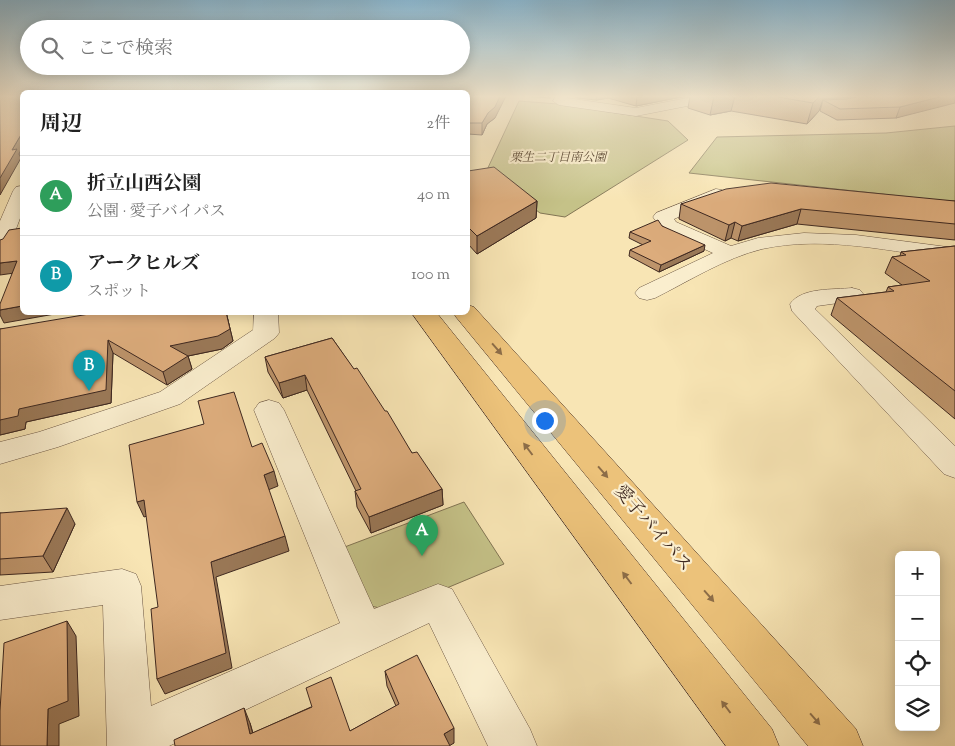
<!DOCTYPE html>
<html lang="ja">
<meta charset="utf-8">
<style>
body{margin:0;font-family:"Sorts Mill Goudy","Noto Serif JP",serif;background:#f2f2f2;color:#222}
.controls{position:absolute;right:15px;bottom:15px;display:grid;overflow:hidden;border-radius:8px;box-shadow:0 2px 12px #0003}
.controls button{width:45px;height:45px;display:grid;place-items:center;padding:0;border:0;border-bottom:1px solid #e0e0e0;background:#fff;color:#222;font:25px sans-serif}
.you{position:absolute;left:544px;top:420px;width:18px;height:18px;margin:-12px;border:4px solid #fff;border-radius:50%;background:#1a73e8;box-shadow:0 0 0 8px #1a73e833}
.badge{display:grid;place-items:center;width:32px;height:32px;border-radius:50%;background:#db2777;color:#fff;font-size:16px;font-weight:700}
.pin{position:absolute;translate:-50% -41px;filter:drop-shadow(0 1px 2px #0008)}
.pin::after{content:'';position:absolute;top:26px;width:18px;height:15px;background:inherit;clip-path:polygon(0 0,100% 0,50% 100%)}
.list{margin:0;padding:0;list-style:none}
h2{display:flex;justify-content:space-between;align-items:center;height:65px;margin:0;padding:0 20px;font-size:21px}
h2 small{font-size:16px;font-weight:400;color:#767676}
.list li{display:grid;grid-template-columns:32px 1fr auto;gap:15px;align-items:center;box-sizing:border-box;height:80px;padding:0 20px;border-top:1px solid #e0e0e0}
.list b{display:block;font-size:19px;white-space:nowrap}
.list p{margin:0;font-size:16px;white-space:nowrap;color:#767676}
.list em{font-size:16px;font-style:normal;color:#767676}
.icon{flex:none;width:28px;height:28px;fill:none;stroke:currentColor;stroke-width:2;stroke-linecap:round;stroke-linejoin:round}
.map{position:relative;flex:none;width:955px;height:746px;overflow:hidden}
.search{position:absolute;background:#fff;box-shadow:0 2px 12px #0003;left:20px;top:20px;width:450px;height:55px;display:flex;align-items:center;gap:12px;box-sizing:border-box;padding:0 18px;border-radius:28px;color:#767676;font-size:19px}
.panel{position:absolute;background:#fff;box-shadow:0 2px 12px #0003;left:20px;top:90px;width:450px;height:225px;border-radius:8px}
.map>svg:first-child{display:block}
</style>
<div class="map">
<svg width="955" height="746" viewBox="0 0 955 746">
<rect width="100%" height="100%" fill="#f8e5b4"/>
<filter id="stains"><feTurbulence type="fractalNoise" baseFrequency=".004" numOctaves="4"/><feColorMatrix values="0 0 0 0 .2 0 0 0 0 .09 0 0 0 0 .02 0 0 0 .5 -.17"/></filter>
<radialGradient id="worn" r=".72"><stop offset=".6" stop-color="#630" stop-opacity="0"/><stop offset="1" stop-color="#630" stop-opacity=".3"/></radialGradient>
<!-- green -->
<path fill="#c5c288" stroke="#827554" d="M519,101L558,104L668,121L688,140L565,217L540,213L486,172Z
M955,126V202L689,173L717,137L886,133Z
M464,502L504,564L392,611L367,605L342,548Z"/>
<g fill="none" stroke-linecap="round" stroke-linejoin="round">
<defs>
<path id="minor" d="M556,96H568L567,98L636,108L697,96H724L718,100L636,116L559,105L553,101Z
M826,96C837,96 854,94 862,103L856,107Z
M22,186V213L10,245L7,249L0,251V221L13,191L16,187Z
M716,189L722,190L725,194L722,198L674,219L676,222L731,246L758,238L804,233L856,235L955,248V260C893,252 825,235 762,249C725,258 689,281 655,298L647,300L639,298L635,293L639,288L713,253L662,230L653,217L656,213Z
M852,288L860,290L864,295L860,300L817,306L815,309L955,446V478L944,474L792,311L790,304C802,287 833,290 852,288Z
M254,312H278L279,333L275,338L180,404L58,447L0,464V442L39,432L160,392L253,330Z
M269,400L279,403L284,410L374,609L438,584L452,589L530,729L537,746H488L429,623L169,746H107L103,605L0,620V586L122,569L136,574L141,586L151,706L340,623L254,410L259,403Z"/>
<path id="highway" d="M468,305L474,307L856,729L863,746H808L456,317L453,312H468Z
M411,312H436L772,729L779,746H726Z"/>
</defs>
<!-- minor casing -->
<use href="#minor" stroke="#6c5745" stroke-width="1"/>
<!-- highway casing -->
<use href="#highway" stroke="#3e2820" stroke-width="1"/>
<!-- minor -->
<use href="#minor" fill="#faeece" fill-rule="evenodd"/>
<!-- highway -->
<use href="#highway" fill="#ecc27a" fill-rule="evenodd"/>
</g>
<!-- wall -->
<path fill="#bd946b" stroke="#3e2820" d="M468,96L495,118L487,124L482,135L468,134Z
M520,96H551L550,98Z
M573,96H686L636,106L608,98L596,100L577,98Z
M690,96H955L896,118L837,120L820,111L823,100L847,99L858,97L823,99L819,111L807,124L731,111L710,115L688,108Z
M468,171L537,201L536,218L477,254L468,244Z
M955,201V240L797,224L738,241L731,238L725,241L679,219L681,204Z
M662,226L704,251L659,272L629,256L630,250L643,245L629,238L630,232Z
M955,246V419L831,315L837,298L886,292L888,287L902,285L885,273L892,257L900,256L901,252Z
M226,312L233,341L222,349L188,356L192,369L167,385L113,353L111,403L26,422L25,429L0,435V329Z
M332,338L412,453L442,489L443,505L371,533L357,507L355,491H356L307,390L283,398L268,372L265,357Z
M0,513L75,524L53,572L0,575Z
M385,671L454,743L175,746L250,723L253,733L311,707L350,731L396,706L387,686Z"/>
<!-- shaded-wall -->
<path fill="#9a7857" stroke="#3e2820" d="M500,96H506L495,118L487,124L482,135V123L488,113Z
M597,96H608V98L596,100Z
M637,96H686L636,106Z
M714,96H735L731,111L710,115Z
M805,96H866L823,99L819,111L807,124L813,103Z
M943,96H955V103L896,118L900,107Z
M22,133V148L19,154L21,158L0,195V178L12,150Z
M537,201L536,218L477,254V236Z
M801,209L797,224L738,241L742,226Z
M735,222L731,238L725,241L729,225Z
M705,245L704,251L659,272L661,265Z
M17,261L22,272L0,275V263Z
M22,306V312H66L4,323L0,315V310Z
M226,312L233,341L222,349L188,356L192,369L167,385L163,372L170,346Z
M108,340L113,353L111,403L26,422L25,429L0,435V420L19,409Z
M305,375L307,390L283,398L279,383Z
M274,471L278,486L268,490L264,475Z
M442,489L443,505L371,533L369,517Z
M144,500L150,515L144,517L137,502Z
M67,508L75,524L53,572L43,556Z
M285,536L289,551L216,577L232,668L165,694L157,679L211,562Z
M67,621L76,636L79,716L59,724V746H47L48,709Z
M244,708L250,723L256,746L250,734Z
M454,728V743L449,746L444,734Z"/>
<!-- building -->
<path fill="#dcac7c" stroke="#3e2820" d="M0,96H22V133L12,150L17,149L0,178Z
M468,96H500L495,107L488,113L482,123H468Z
M772,96H820L813,103Z
M860,96H943L900,107L840,109L823,100L847,99Z
M494,167L537,201L477,236L468,227V171Z
M771,183L955,201V224L801,209L742,226L735,222L729,225L681,204L726,189Z
M658,220L662,226L705,245L661,265L630,250L651,241L630,232Z
M22,228V306L0,310V304L17,261L0,263V240L3,239L9,230Z
M955,246V391L837,298L894,291L888,287L930,281L892,257L906,255L901,252Z
M101,312H226L230,329L218,336L170,346L188,356L163,372L108,340L106,390L19,409L18,416L0,420V329Z
M332,338L354,369L357,368L385,411H387L412,453L417,452L442,489L369,517L355,491L361,489L305,375L279,383L265,357Z
M234,392L252,447L262,443L274,471L264,475L285,536L211,562L226,653L157,679L151,609L158,607L144,500L137,502L129,445L204,424L198,401Z
M67,508L43,556L0,559V513Z
M67,621L68,701L48,709L47,746H0V711L4,643Z
M417,655L454,728L444,734L450,746H175L174,740L244,708L250,734L312,707L306,688L331,677L350,731L399,704L385,671Z"/>
<!-- one-way arrows -->
<defs><path id="oneway-solid" d="M-6-.8H1V-3.2L6.5 0L1 3.2V.8H-6Z" transform="scale(1.25)"/></defs>
<g fill="#8c6d48">
<use href="#oneway-solid" transform="translate(497 349) rotate(49)"/>
<use href="#oneway-solid" transform="translate(528 449) rotate(-127)"/>
<use href="#oneway-solid" transform="translate(603 472) rotate(49)"/>
<use href="#oneway-solid" transform="translate(627 578) rotate(-127)"/>
<use href="#oneway-solid" transform="translate(709 596) rotate(49)"/>
<use href="#oneway-solid" transform="translate(726 707) rotate(-127)"/>
<use href="#oneway-solid" transform="translate(815 719) rotate(49)"/>
</g>
<!-- sky -->
<linearGradient id="sky" x2="0" y2="1"><stop stop-color="#8ab8d2"/><stop offset="0.48" stop-color="#fcf3dd"/><stop offset="1" stop-color="#fcf3dd" stop-opacity="0"/></linearGradient>
<rect width="955" height="201" fill="url(#sky)"/>
<g text-anchor="middle" dominant-baseline="central" stroke-width="4.5" stroke-linejoin="round" paint-order="stroke">
<!-- far-park labels -->
<g font-size="12" font-style="italic" fill="#604e3a" stroke="#faeece">
<text x="558" y="158">栗生二丁目南公園</text>
</g>
<!-- near-street labels -->
<g font-size="18" fill="#3e2820" stroke="#faeece">
<text transform="translate(652 529) rotate(49)">愛子バイパス</text>
</g>
</g>
<rect width="100%" height="100%" filter="url(#stains)"/>
<rect width="100%" height="100%" fill="url(#worn)"/>
</svg>
<div class="controls">
<button>+</button>
<button>−</button>
<button><svg class="icon" aria-label="locate" viewBox="0 0 24 24"><circle cx="12" cy="12" r="6"/><path d="M12 2v4M12 18v4M2 12h4M18 12h4"/></svg></button>
<button><svg class="icon" aria-label="layers" viewBox="0 0 24 24"><path d="M12 4l9 5-9 5-9-5zM3 14l9 5 9-5"/></svg></button>
</div>
<div class="you"></div>
<div class="pin badge" style="left:422px;top:556px;background:#2e9e5b">A</div>
<div class="pin badge" style="left:89px;top:391px;background:#0f9aa8">B</div>
<div class="search"><svg class="icon" aria-label="search" viewBox="0 0 24 24"><circle cx="10" cy="10" r="6"/><path d="M15 15l6 6"/></svg>ここで検索</div>
<section class="panel">
<h2>周辺<small>2件</small></h2>
<ul class="list">
<li><span class="badge" style="background:#2e9e5b">A</span><div><b>折立山西公園</b><p>公園 · 愛子バイパス</p></div><em>40 m</em></li>
<li><span class="badge" style="background:#0f9aa8">B</span><div><b>アークヒルズ</b><p>スポット</p></div><em>100 m</em></li>
</ul>
</section>
</div>
